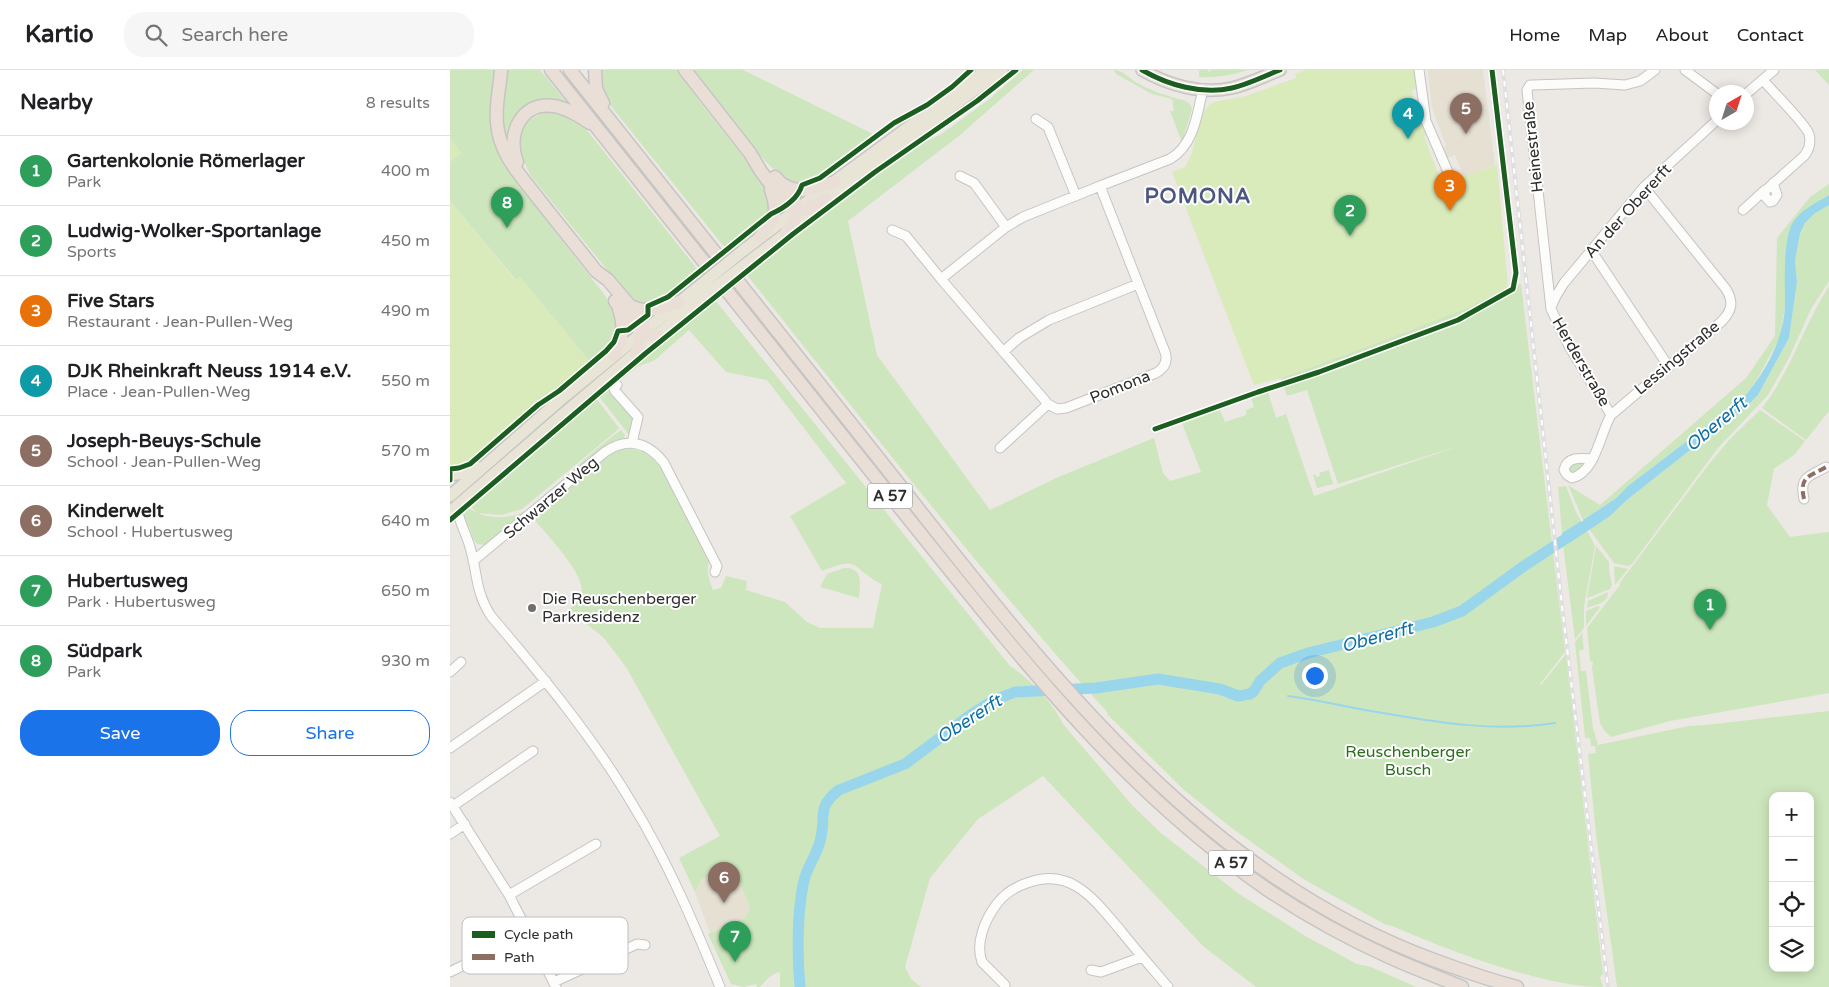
<!DOCTYPE html>
<meta charset="utf-8">
<style>
body{margin:0;font-family:"Varela Round",sans-serif;background:#f6f6f6;color:#202124}
.controls{position:absolute;right:15px;bottom:15px;display:grid;overflow:hidden;border-radius:10px;box-shadow:0 2px 12px #0003}
.controls button{width:45px;height:45px;display:grid;place-items:center;padding:0;border:0;border-bottom:1px solid #e0e0e0;background:#fff;color:#202124;font:25px sans-serif}
.compass{position:absolute;left:1259px;top:15px;width:45px;height:45px;border-radius:50%;background:#fff;box-shadow:0 2px 12px #0003;rotate:39deg}
.you{position:absolute;left:864px;top:605px;width:18px;height:18px;margin:-12px;border:4px solid #fff;border-radius:50%;background:#1a73e8;box-shadow:0 0 0 8px #1a73e833}
.badge{display:grid;place-items:center;width:32px;height:32px;border-radius:50%;background:#1a73e8;color:#fff;font-size:16px;font-weight:700}
.pin{position:absolute;translate:-50% -41px;filter:drop-shadow(0 1px 2px #0008)}
.pin::after{content:'';position:absolute;top:26px;width:18px;height:15px;background:inherit;clip-path:polygon(0 0,100% 0,50% 100%)}
.list{margin:0;padding:0;list-style:none}
h2{display:flex;justify-content:space-between;align-items:center;height:65px;margin:0;padding:0 20px;font-size:21px}
h2 small{font-size:16px;font-weight:400;color:#757577}
.list li{display:grid;grid-template-columns:32px 1fr auto;gap:15px;align-items:center;box-sizing:border-box;height:70px;padding:0 20px;border-top:1px solid #e0e0e0}
.list b{display:block;font-size:19px;white-space:nowrap}
.list p{margin:0;font-size:16px;white-space:nowrap;color:#757577}
.list em{font-size:16px;font-style:normal;color:#757577}
.actions{display:flex;gap:10px;padding:15px 20px}
.actions a{flex:1;padding:11px 0;border:1px solid #1a73e8;border-radius:20px;text-align:center;font-size:18px;color:#1a73e8}
.actions .main{background:#1a73e8;color:#fff}
.icon{flex:none;width:28px;height:28px;fill:none;stroke:currentColor;stroke-width:2;stroke-linecap:round;stroke-linejoin:round}
.map{position:relative;flex:none;width:1379px;height:917px;overflow:hidden}
header{display:flex;align-items:center;gap:30px;box-sizing:border-box;height:70px;padding:0 25px;background:#fff;border-bottom:1px solid #e0e0e0}
header strong{font-size:24px}
nav{display:flex;gap:28px;margin-inline-start:auto;font-size:18px}
.search{width:350px;height:45px;background:#f6f6f6;display:flex;align-items:center;gap:12px;box-sizing:border-box;padding:0 18px;border-radius:20px;color:#757577;font-size:19px}
main{display:flex}
aside{flex:1;background:#fff}
.map>svg:first-child{display:block}
</style>
<header>
<strong>Kartio</strong>
<div class="search"><svg class="icon" aria-label="search" viewBox="0 0 24 24"><circle cx="10" cy="10" r="6"/><path d="M15 15l6 6"/></svg>Search here</div>
<nav><a>Home</a><a>Map</a><a>About</a><a>Contact</a></nav>
</header>
<main>
<aside>
<h2>Nearby<small>8 results</small></h2>
<ul class="list">
<li><span class="badge" style="background:#2e9e5b">1</span><div><b>Gartenkolonie Römerlager</b><p>Park</p></div><em>400 m</em></li>
<li><span class="badge" style="background:#2e9e5b">2</span><div><b>Ludwig-Wolker-Sportanlage</b><p>Sports</p></div><em>450 m</em></li>
<li><span class="badge" style="background:#e8710a">3</span><div><b>Five Stars</b><p>Restaurant · Jean-Pullen-Weg</p></div><em>490 m</em></li>
<li><span class="badge" style="background:#0f9aa8">4</span><div><b>DJK Rheinkraft Neuss 1914 e.V.</b><p>Place · Jean-Pullen-Weg</p></div><em>550 m</em></li>
<li><span class="badge" style="background:#8d6e63">5</span><div><b>Joseph-Beuys-Schule</b><p>School · Jean-Pullen-Weg</p></div><em>570 m</em></li>
<li><span class="badge" style="background:#8d6e63">6</span><div><b>Kinderwelt</b><p>School · Hubertusweg</p></div><em>640 m</em></li>
<li><span class="badge" style="background:#2e9e5b">7</span><div><b>Hubertusweg</b><p>Park · Hubertusweg</p></div><em>650 m</em></li>
<li><span class="badge" style="background:#2e9e5b">8</span><div><b>Südpark</b><p>Park</p></div><em>930 m</em></li>
</ul>
<div class="actions"><a class="main">Save</a><a>Share</a></div>
</aside>
<div class="map">
<svg width="1379" height="917" viewBox="0 0 1379 917">
<rect width="100%" height="100%" fill="#ece8e4"/>
<!-- education -->
<path fill="#e6e0d3" d="M978,0H1033L1045,95L1014,107L1005,85L995,89L991,78L996,76L982,38Z
M282,796L300,837L295,848L260,863L245,823L252,809Z"/>
<!-- green -->
<path fill="#cee6be" fill-rule="evenodd" d="M0,0H47L42,41L82,127L94,148L154,224L167,245V259L162,269L149,285L140,292L70,207L66,210L0,131V92L11,83L0,69Z
M54,0H90L118,34L63,51L59,62L57,73L51,59Z
M150,0H228L250,32L305,101L314,114L320,125V142L316,147L275,178L160,35L151,19Z
M241,0H293L425,65L370,106C361,111 351,115 341,111C316,102 260,24 241,0Z
M573,0H584L510,65L398,151L427,285L540,440L606,408L704,368L713,403L720,411L751,402L732,353L756,342L770,340L775,352L796,345V340L804,337L801,328L818,322L826,348L836,344L864,426L1012,375L888,414L857,320L837,326L831,308C887,287 943,267 998,245C1023,236 1046,219 1071,214L1115,582L1090,614L1091,615L1116,584L1153,904L1150,907L1153,917C1128,917 1106,912 1082,906C1032,893 989,876 942,856L934,854L855,810L783,759L734,720L657,644L658,643C531,503 415,353 297,205L381,139L470,74L490,65L537,31Z
M664,0C673,0 680,9 687,13C700,20 714,25 728,29C735,30 740,32 742,39L732,72L720,41H724L722,29L702,24L666,4Z
M751,0H758L759,2L762,0H798C782,5 766,8 749,7V1Z
M1365,0H1379V15Z
M99,41C114,43 126,49 136,59L248,200C234,212 208,240 188,232C183,230 179,226 175,222L81,106C65,77 62,52 99,41Z
M1379,114V125L1353,142L1340,161L1335,200V236L1330,267L1305,313L1292,329L1178,416L1165,429L1133,450L1118,415L1150,435L1296,308L1325,266L1327,168L1360,127Z
M1379,135V211L1361,239L1338,290L1318,325L1268,378L1182,494L1178,496L1164,493L1139,459L1159,447L1178,429L1300,333L1308,325L1339,268L1347,212L1345,191L1350,165L1355,153L1364,144Z
M321,147L307,165L281,181L280,180Z
M1379,216V341L1356,370L1312,338C1341,301 1354,255 1379,216Z
M265,230L560,596C577,606 606,636 613,654L682,735L711,763L789,824L857,867L907,894L921,897L966,917H806L753,876L593,706L528,749L480,808L455,897L461,909L471,917H330V902C321,904 316,910 310,917H307L306,914L293,917L281,914L258,864L295,848L300,837L282,796L252,809L245,822L229,788L270,766L176,597L154,568L119,540C123,536 129,530 131,525C139,507 93,461 82,447L160,381L181,376L200,382L210,393L260,489C255,500 259,510 263,520L271,518L276,506L297,511L296,520L335,532L357,552L370,558H423L432,514C401,500 413,484 372,501L340,446L396,413L317,310L276,302L239,260L205,290L187,297L159,320C164,329 178,338 186,348L179,365L148,325Z
M145,327L169,358L164,363L72,439L51,445L27,443L20,436Z
M1310,340L1355,371L1345,384L1324,399L1317,435L1340,467L1379,462V623L1220,651L1161,667L1154,660L1150,653L1142,598L1143,592L1140,591L1137,558L1170,515L1169,514L1259,394L1280,369Z
M171,360L175,365L174,368L36,475L27,474L24,470L14,445L18,437C31,449 57,450 73,442C83,437 91,428 100,420C123,401 146,377 171,360Z
M1135,391L1137,393L1126,405L1118,404L1117,395Z
M879,400L883,414L867,418L863,405L865,404L866,407L870,406L869,403Z
M1116,416L1126,442L1131,451L1112,463L1108,417Z
M1137,460L1145,476L1134,537V558L1125,569L1113,475Z
M1146,476L1159,492V500L1162,515L1160,519L1137,528Z
M1164,496L1178,499L1165,515Z
M394,498C414,497 410,514 409,528L370,517L377,504Z
M1158,522C1158,534 1146,534 1137,538L1138,531Z
M1148,536L1150,537L1136,556V541Z
M1132,563L1134,579L1129,581L1131,601H1136L1143,658L1148,675L1239,656L1255,655L1379,641V917H1167L1146,764L1138,684L1146,683L1145,676H1141L1140,668H1135L1125,572ZM1323,726H1360V898H1323Z"/>
<!-- pitch -->
<path fill="#d9eabb" d="M855,0H965L968,19L962,20L964,39H970L979,64L974,66L992,114L1047,95L1058,217L1018,238L831,308L804,315L722,102L735,97L742,83L751,46L759,35L764,32L796,26L846,8L845,4Z
M0,69L11,83L0,92Z
M0,131L65,210L70,207L140,292L93,329L23,389L8,396H0Z"/>
<!-- water -->
<path fill="#99d6ec" d="M1379,125V135L1364,144L1355,153L1350,164L1345,191L1347,212L1339,268L1308,325L1300,333L1178,429L1159,447L1139,459L1133,450L1165,429L1178,416L1292,329C1315,304 1335,267 1335,233C1335,212 1333,176 1341,156C1348,141 1366,133 1379,125Z
M1131,451L1137,460L1113,475L1112,463Z"/>
<g fill="none" stroke-linecap="round" stroke-linejoin="round">
<!-- stream -->
<path stroke="#99d6ec" stroke-width="2" d="M838,626C870,630 901,638 933,643C990,653 1047,662 1105,653"/>
<!-- river -->
<path stroke="#99d6ec" stroke-width="11" d="M350,917C347,886 347,836 355,807C359,794 367,784 370,771C377,748 365,738 389,720L455,694L522,644L542,631L565,622L646,618L708,609L770,619L788,626L800,624L804,621L810,611L830,593L858,583L983,552L1012,541L1074,496L1149,447"/>
<defs>
<path id="minor" d="M969,0L976,51L998,102
M1235,0L1266,23
M1313,10C1322,21 1355,53 1359,64C1361,72 1359,80 1354,86L1316,120L1314,125L1320,132L1323,131L1327,125L1323,113
M1296,24L1324,0
M586,49L598,57L626,126
M510,106L524,113L556,157
M650,116L573,147L556,157L491,209L598,334L607,339L616,338L706,303C715,298 718,291 715,282L650,116L720,89C744,75 747,45 753,19
M1293,140L1315,120
M442,160L456,166L491,209
M1141,180L1219,297
M1101,237L1106,226L1114,213L1194,117L1266,51
M553,282L569,268L599,250L688,214
M167,315L164,318L165,321L188,347L182,373
M1161,345L1120,278L1101,239L1077,20L1080,15H1083L1144,13L1175,15L1190,11L1205,0
M550,378L598,334
M1143,389C1131,388 1117,386 1114,400L1117,405L1122,408C1146,402 1150,363 1161,345L1271,252C1282,241 1284,232 1276,219L1194,117
M1354,429C1349,406 1359,407 1376,397
M7,436C8,450 15,461 19,474C28,501 24,520 41,546C92,606 143,667 183,735C218,792 245,856 270,917
M23,491L155,382C177,367 198,372 214,393L267,496L265,502
M0,602L11,592
M0,678L96,611
M0,732L59,825L106,917
M3,736L83,681
M0,764L15,754
M59,825L146,774
M641,900L651,902L692,887
M0,902L79,863
M104,912L187,874L195,875
M555,915L532,892C525,873 535,850 546,835C554,824 565,817 577,813C622,796 645,831 671,861C686,880 702,898 718,917"/>
<path id="major" d="M692,0C718,15 752,25 782,18C799,14 814,6 830,0
M294,180L361,129L536,0
M301,190L355,149L390,118L552,0
M0,405L13,403L26,397
M0,426L109,331L247,218
M0,442L111,346L254,226"/>
<path id="highway" d="M51,0C50,18 45,35 47,53C49,85 73,108 91,132C109,155 128,178 146,201L158,210L192,250L194,258L186,284
M101,0C218,146 333,292 450,438C563,578 668,717 818,820C857,846 897,868 939,887C963,898 988,907 1012,917
M120,0C219,125 319,250 418,375C577,575 735,798 984,890C1011,900 1039,910 1067,917
M145,0L146,19L153,33
M235,0L300,83L310,100L336,135C350,146 364,137 377,129
M67,92C56,65 71,31 104,36C117,38 129,46 140,53
M325,107C334,117 350,130 346,145C344,151 339,158 336,163
M334,115C352,126 366,116 385,112
M310,167C325,150 329,142 321,120
M165,231C176,247 187,265 208,266
M180,236C202,245 209,237 229,232
M164,285C173,268 175,257 169,239"/>
</defs>
<!-- minor casing -->
<use href="#minor" stroke="#c5c4c5" stroke-width="11"/>
<!-- major casing -->
<use href="#major" stroke="#c6c5c4" stroke-width="14"/>
<!-- highway casing -->
<use href="#highway" stroke="#c6c5c4" stroke-width="15"/>
<!-- minor -->
<use href="#minor" stroke="#fcfcfb" stroke-width="9"/>
<!-- major -->
<use href="#major" stroke="#e8e4d6" stroke-width="11"/>
<!-- highway -->
<use href="#highway" stroke="#eadfd6" stroke-width="12"/>
<defs>
<path id="rail" d="M1053,0L1112,536L1158,917"/>
</defs>
<!-- rail casing -->
<use href="#rail" stroke="#dfdfe1" stroke-width="4"/>
<!-- rail -->
<use href="#rail" stroke="#fff" stroke-width="2" stroke-dasharray="5.5" stroke-linecap="butt"/>
<defs>
<path id="major-bridge" d="M247,218L294,180
M254,226L301,190"/>
</defs>
<!-- major-bridge casing -->
<use href="#major-bridge" stroke="#c6c5c4" stroke-width="14" stroke-linecap="butt"/>
<!-- major-bridge -->
<use href="#major-bridge" stroke="#e8e4d6" stroke-width="11"/>
<!-- quiet -->
<path stroke="#8d6e63" stroke-width="4" stroke-dasharray="8 4" stroke-linecap="butt" d="M1354,429C1349,406 1359,407 1376,397"/>
<defs>
<path id="cycleway" d="M692,0C718,15 752,25 782,18C799,14 814,6 830,0
M705,359L808,322L869,302L1008,250L1063,219L1066,203L1042,0
M0,410V399L9,398L20,394L88,335L109,321L156,281L164,272L168,261L178,260L198,245V236L218,227L321,144C334,138 348,129 352,115L370,108L444,53L477,35L502,17L521,0
M0,450L196,283L343,164L425,102L527,31L566,0"/>
</defs>
<!-- cycleway casing -->
<use href="#cycleway" stroke="#fff" stroke-width="8"/>
<!-- cycleway -->
<use href="#cycleway" stroke="#1b5e20" stroke-width="5"/>
</g>
<!-- markers -->
<circle fill="#706f6e" stroke="#fff" stroke-width="2" cx="82" cy="538" r="5"/>
<g text-anchor="middle" dominant-baseline="central" stroke-width="4" stroke-linejoin="round" paint-order="stroke">
<!-- shield labels -->
<g fill="#fff" stroke="#6d6d6d" stroke-width="1">
<rect x="417.5" y="413.5" width="45" height="25" rx="4"/>
<rect x="758.5" y="780.5" width="45" height="25" rx="4"/>
</g>
<g font-size="15" font-weight="bold" fill="#2e2e2e">
<text x="440" y="426">A 57</text>
<text x="781" y="793">A 57</text>
</g>
<!-- street labels -->
<g font-size="16" fill="#2e2e2e" stroke="#fff">
<text transform="translate(1083 77) rotate(-96)">Heinestraße</text>
<text transform="translate(1178 141) rotate(-48)">An der Obererft</text>
<text transform="translate(1227 288) rotate(-40)">Lessingstraße</text>
<text transform="translate(1131 292) rotate(60)">Herderstraße</text>
<text transform="translate(670 317) rotate(-22)">Pomona</text>
<text transform="translate(101 428) rotate(-40)">Schwarzer Weg</text>
</g>
<!-- poi labels -->
<g font-size="16" fill="#2e2e2e" stroke="#fff" text-anchor="start">
<text x="92" y="529">Die Reuschenberger<tspan x="92" dy="18">Parkresidenz</tspan></text>
</g>
<!-- park labels -->
<g font-size="16" fill="#2c6e1b" stroke="#fff">
<text x="958" y="682">Reuschenberger<tspan x="958" dy="18">Busch</tspan></text>
</g>
<!-- water labels -->
<g font-size="18" font-style="italic" fill="#0d6fa3" stroke="#fff">
<text transform="translate(1266 354) rotate(-40)">Obererft</text>
<text transform="translate(927 567) rotate(-15)">Obererft</text>
<text transform="translate(519 649) rotate(-33)">Obererft</text>
</g>
<!-- district labels -->
<g font-size="21" font-weight="bold" letter-spacing="1" fill="#4d5680" stroke="#fff">
<text x="748" y="126">POMONA</text>
</g>
</g>
<!-- legend -->
<rect x="12" y="847" width="166" height="57" rx="8" fill="#fff" stroke="#c0c0c0" stroke-width="1"/>
<rect x="22" y="861" width="23" height="7" fill="#1b5e20"/>
<rect x="22" y="884" width="23" height="6" fill="#8d6e63"/>
<g font-size="14" fill="#2e2e2e">
<text x="54" y="869">Cycle path</text>
<text x="54" y="892">Path</text>
</g>
</svg>
<div class="controls">
<button>+</button>
<button>−</button>
<button><svg class="icon" aria-label="locate" viewBox="0 0 24 24"><circle cx="12" cy="12" r="6"/><path d="M12 2v4M12 18v4M2 12h4M18 12h4"/></svg></button>
<button><svg class="icon" aria-label="layers" viewBox="0 0 24 24"><path d="M12 4l9 5-9 5-9-5zM3 14l9 5 9-5"/></svg></button>
</div>
<svg class="compass" viewBox="-18 -18 36 36"><path d="M0-13l5 13h-10z" fill="#e53935"/><path d="M0 13l5-13h-10z" fill="#757577"/></svg>
<div class="you"></div>
<div class="pin badge" style="left:1260px;top:560px;background:#2e9e5b">1</div>
<div class="pin badge" style="left:900px;top:166px;background:#2e9e5b">2</div>
<div class="pin badge" style="left:1000px;top:141px;background:#e8710a">3</div>
<div class="pin badge" style="left:958px;top:69px;background:#0f9aa8">4</div>
<div class="pin badge" style="left:1016px;top:64px;background:#8d6e63">5</div>
<div class="pin badge" style="left:274px;top:833px;background:#8d6e63">6</div>
<div class="pin badge" style="left:285px;top:892px;background:#2e9e5b">7</div>
<div class="pin badge" style="left:57px;top:158px;background:#2e9e5b">8</div>
</div>
</main>
